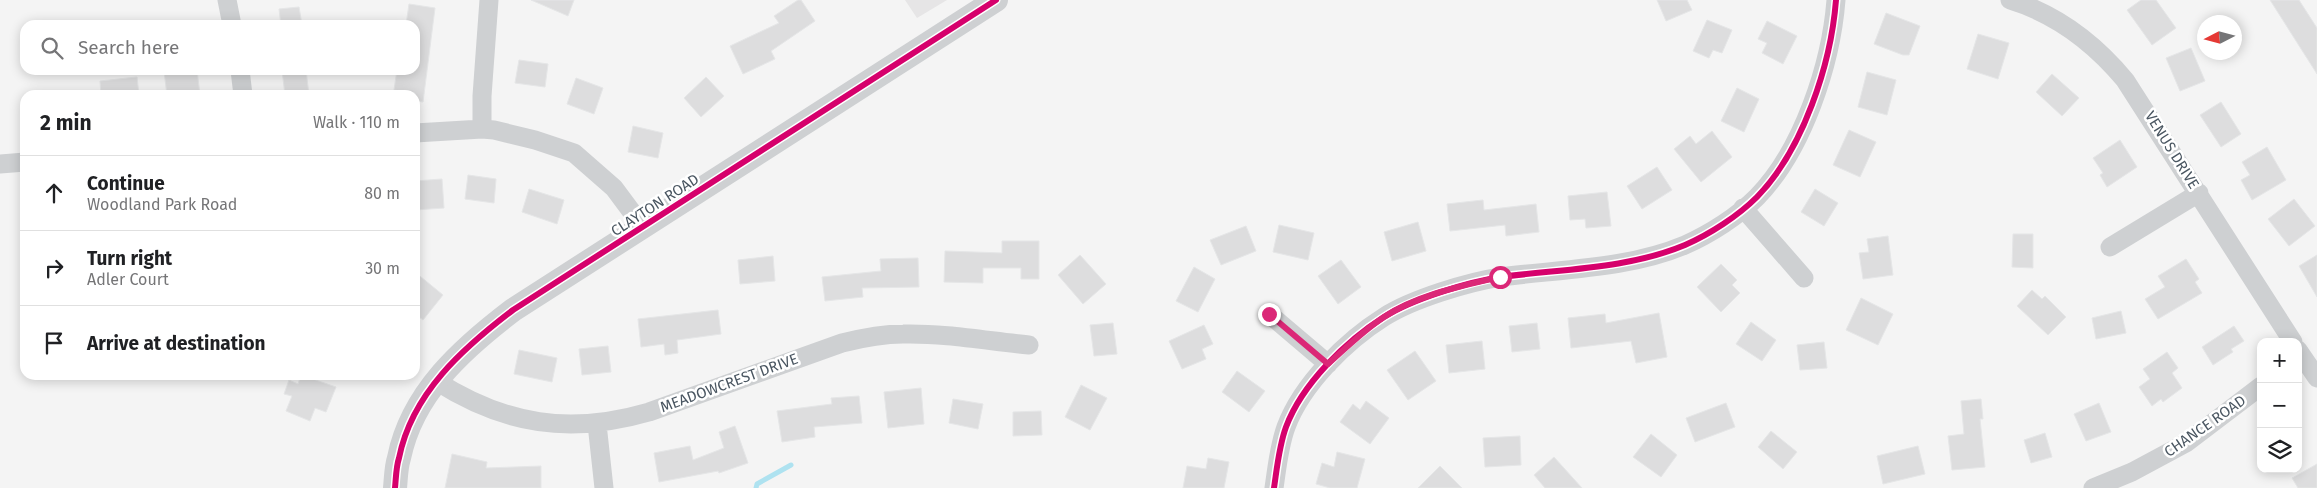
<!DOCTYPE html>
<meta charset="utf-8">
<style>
body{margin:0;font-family:"Fira Sans",sans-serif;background:#f2f2f2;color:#202124}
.controls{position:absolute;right:15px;bottom:15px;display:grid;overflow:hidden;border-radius:10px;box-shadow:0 2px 12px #0003}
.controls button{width:45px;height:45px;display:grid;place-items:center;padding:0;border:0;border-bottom:1px solid #e0e0e0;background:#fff;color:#202124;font:25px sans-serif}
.compass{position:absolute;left:2197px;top:15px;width:45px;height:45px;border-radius:50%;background:#fff;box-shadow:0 2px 12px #0003;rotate:264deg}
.stop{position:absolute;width:15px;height:15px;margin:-11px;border:4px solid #db2777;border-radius:50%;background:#fff}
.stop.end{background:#db2777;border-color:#fff;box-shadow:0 1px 5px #0008}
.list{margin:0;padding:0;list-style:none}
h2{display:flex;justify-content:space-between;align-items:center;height:65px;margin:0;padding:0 20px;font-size:21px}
h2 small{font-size:16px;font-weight:400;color:#757577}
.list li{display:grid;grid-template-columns:32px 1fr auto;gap:15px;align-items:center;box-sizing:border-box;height:75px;padding:0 20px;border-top:1px solid #e0e0e0}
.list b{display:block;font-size:19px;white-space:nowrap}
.list p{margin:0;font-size:16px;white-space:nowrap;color:#757577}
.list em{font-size:16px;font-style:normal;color:#757577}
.icon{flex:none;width:28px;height:28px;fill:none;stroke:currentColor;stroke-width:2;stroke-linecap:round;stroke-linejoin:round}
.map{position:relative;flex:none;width:2317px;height:488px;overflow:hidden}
.search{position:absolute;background:#fff;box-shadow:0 2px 12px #0003;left:20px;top:20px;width:400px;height:55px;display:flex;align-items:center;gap:12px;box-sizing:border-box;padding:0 18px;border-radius:15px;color:#757577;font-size:19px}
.panel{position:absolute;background:#fff;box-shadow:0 2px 12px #0003;left:20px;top:90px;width:400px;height:290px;border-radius:15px}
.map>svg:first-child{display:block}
</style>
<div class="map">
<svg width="2317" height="488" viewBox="0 0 2317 488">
<rect width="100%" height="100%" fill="#f4f4f4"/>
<!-- education -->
<path fill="#e6e5e6" d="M905,0H947L917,18Z"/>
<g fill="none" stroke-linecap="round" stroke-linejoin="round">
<!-- stream -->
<path stroke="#aee2f0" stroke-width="5" d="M756,488L757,484L791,465"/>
</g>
<!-- building -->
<path fill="#ddddde" stroke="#e5e6e7" d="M531,0H574L568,16Z
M798,0H801L815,21L771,51L775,59L743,74L730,46L779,23L774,16Z
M1657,0H1687L1692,10L1666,21Z
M2141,0H2156L2176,28L2152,45L2127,10Z
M2270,0H2299L2317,28V74Z
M409,4L435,8L423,102L415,101V93L394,90L397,70H415V25H406Z
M299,7L302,25H281L279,9Z
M1886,13L1920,26L1909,55H1903L1874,44Z
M1707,20L1732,30L1722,53L1713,50L1709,58L1693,51Z
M1767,21L1797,36L1783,64L1762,53L1767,43L1758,39Z
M1978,34L2009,43L1998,79L1967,69Z
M2191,48L2205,81L2180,91L2166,58Z
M519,60L548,64L545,87L515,83Z
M173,70H197L200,95H167L164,71Z
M282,70H306L309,95H285Z
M1867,72L1896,80L1887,115L1858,107Z
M2052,74L2079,98L2062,116L2036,92Z
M137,77L139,95H101L100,81Z
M706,77L724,96L701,117L684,98Z
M576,78L603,88L594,114L567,104Z
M1737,88L1759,99L1744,132L1721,121Z
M2221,102L2241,134L2221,147L2200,115Z
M633,126L663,133L658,158L628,152Z
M1849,130L1876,142L1860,177L1833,165Z
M1712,131L1732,157L1701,182L1674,149L1690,136L1696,144Z
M2120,140L2137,167L2107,187L2100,175L2103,173L2093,158Z
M2267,147L2286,180L2252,200L2241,180L2250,175L2242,162Z
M1657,167L1672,190L1642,209L1627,186Z
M468,175L496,179L494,203L465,199Z
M442,179L444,208L415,210V181Z
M529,189L564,200L557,224L522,212Z
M1815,189L1838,203L1824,226L1801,212Z
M1607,192L1611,226L1586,228L1585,219L1570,220L1568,196Z
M2294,199L2315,226L2289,246L2268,219Z
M1483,200L1484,210L1536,204L1539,232L1506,236L1505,225L1450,231L1447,204Z
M1418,222L1426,251L1392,261L1384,232Z
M1279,225L1314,233L1308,260L1273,252Z
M1246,226L1256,251L1221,265L1210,240Z
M2013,234H2033V268L2012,267Z
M1888,236L1893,275L1863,279L1859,253L1869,252L1867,239Z
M1002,241H1039V279H1021V268H983V283L944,282L945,251L1002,253Z
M1080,255L1106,284L1083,304L1058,275Z
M2317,255V297L2299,266Z
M773,256L775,281L740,284L738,260Z
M918,258L919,287L862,288L863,297L825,301L822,277L881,271L880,259Z
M2186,259L2199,279L2195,282L2202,293L2158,319L2145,299L2165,287L2158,276Z
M1341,260L1361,287L1338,304L1318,276Z
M1721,264L1737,280L1732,285L1740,293L1721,312L1697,287Z
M1194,267L1215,279L1198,312L1176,301Z
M415,272L443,295L423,320L415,314Z
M2032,290L2042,299L2045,296L2066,317L2048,335L2017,306Z
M1861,298L1893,314L1878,345L1846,330Z
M718,310L721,334L677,340L678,353L665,355L664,344L641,347L638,319Z
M2121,311L2126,333L2096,339L2092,318Z
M1659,313L1667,357L1636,363L1631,341L1571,348L1568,318L1605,314L1606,323Z
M1751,322L1776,340L1762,361L1736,344Z
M1113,323L1117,354L1094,356L1090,325Z
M1537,323L1540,349L1512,352L1509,326Z
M1204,325L1213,344L1202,349L1206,359L1182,369L1169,341Z
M2234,326L2244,341L2231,349L2233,352L2213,365L2202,347Z
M1482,341L1485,369L1449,373L1446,345Z
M1824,342L1827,368L1800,370L1797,345Z
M608,346L611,372L582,375L579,349Z
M519,350L557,358L552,382L514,374Z
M1415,351L1436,381L1408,400L1387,370Z
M2167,352L2178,368L2172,373L2182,388L2163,402L2161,399L2152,406L2139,387L2150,379L2143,369Z
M1237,371L1265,391L1249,412L1222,392Z
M301,375L336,387L326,412L315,408L310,421L286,411L292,396L284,394L289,380L298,384Z
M1081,385L1107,398L1090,430L1065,417Z
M921,388L924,424L888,428L884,392Z
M859,396L862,423L814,427L815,437L782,442L777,411L832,404L831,398Z
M953,399L983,404L978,429L949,423Z
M1981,399L1983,419H1980L1985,467L1952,470L1948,436L1964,434L1961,401Z
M1366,401L1389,418L1370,444L1340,422L1353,404L1360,410Z
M1726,403L1735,427L1695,442L1686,418Z
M2099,403L2111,432L2086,441L2074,414Z
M1041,411L1042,435L1013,436V412Z
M735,426L748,463L719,473L718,471L659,482L654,453L690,446L693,460L724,448L719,432Z
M1771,431L1797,452L1783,469L1758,447Z
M2045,433L2052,457L2031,463L2024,440Z
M1651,434L1677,455L1661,477L1633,457Z
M1520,436L1521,465L1485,467L1483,438Z
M1918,446L1925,474L1883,484L1877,456Z
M1337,452L1365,459L1357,488H1330L1316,484L1322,463L1334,467Z
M452,454L487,462L486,468L541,466V488H445Z
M1554,457L1582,488H1545L1534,475Z
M1208,458L1229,462L1224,488H1183L1187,466L1206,469Z
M2317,464V488H2298L2292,478Z
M1440,466L1462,488H1418Z"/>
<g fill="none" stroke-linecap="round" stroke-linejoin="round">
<!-- minor -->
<path stroke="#ced0d2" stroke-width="19" d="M227,0L232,25
M2010,0C2056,14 2095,44 2125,80L2293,342
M240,70L243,95
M482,129V96L489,0
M415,133L482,129L494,130L535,140L574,153L614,188L643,227
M0,164L25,162
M1743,208L1804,278
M2110,247L2199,193
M1269,314L1328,364
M2298,350L2317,378
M436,381C505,425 570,435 649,412L842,343C862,338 882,334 903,334C945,333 988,341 1029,345
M597,424L604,488
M1274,488C1277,468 1279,446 1286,427C1302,384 1346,341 1384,317C1412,299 1468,282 1501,277C1561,269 1628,269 1685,245C1710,234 1738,216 1757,197C1803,150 1831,64 1836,0
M2093,488L2132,472L2186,443L2261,386"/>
<!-- tertiary -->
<path stroke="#ced0d2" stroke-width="24" d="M395,488C396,478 396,467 399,458C412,393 463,348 513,310L996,0"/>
<defs>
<path id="cycleway" d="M395,488C396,478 396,467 399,458C412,393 463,348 513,310L996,0
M1274,488C1277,468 1279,446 1286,427C1302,384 1346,341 1384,317C1412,299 1468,282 1501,277C1561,269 1628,269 1685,245C1710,234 1738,216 1757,197C1803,150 1831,64 1836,0"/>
</defs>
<!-- cycleway casing -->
<use href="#cycleway" stroke="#fff" stroke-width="9"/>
<!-- cycleway -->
<use href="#cycleway" stroke="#d6006c" stroke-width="6"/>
</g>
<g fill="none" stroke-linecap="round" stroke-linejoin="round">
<!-- route -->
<path stroke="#db2777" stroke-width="6" d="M1269,314L1328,364C1346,348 1364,330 1384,317C1417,295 1461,286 1500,277"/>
</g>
<g text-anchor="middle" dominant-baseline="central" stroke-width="5" stroke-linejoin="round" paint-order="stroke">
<!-- street labels -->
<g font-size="15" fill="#4a5661" stroke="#fff">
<text transform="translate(2172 150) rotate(58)">VENUS DRIVE</text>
<text transform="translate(655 205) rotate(-33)">CLAYTON ROAD</text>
<text transform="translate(729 383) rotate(-20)">MEADOWCREST DRIVE</text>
<text transform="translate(2205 426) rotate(-35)">CHANCE ROAD</text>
</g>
</g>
</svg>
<div class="controls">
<button>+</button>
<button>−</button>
<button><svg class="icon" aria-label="layers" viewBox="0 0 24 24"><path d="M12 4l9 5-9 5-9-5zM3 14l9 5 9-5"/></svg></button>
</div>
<svg class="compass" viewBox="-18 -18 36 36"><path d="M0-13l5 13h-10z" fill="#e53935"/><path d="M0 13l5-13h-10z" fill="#757577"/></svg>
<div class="stop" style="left:1500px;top:277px"></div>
<div class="stop end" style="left:1269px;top:314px"></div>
<div class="search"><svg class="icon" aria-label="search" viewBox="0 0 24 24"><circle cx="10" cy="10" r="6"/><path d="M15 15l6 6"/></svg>Search here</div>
<section class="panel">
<h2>2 min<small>Walk · 110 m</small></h2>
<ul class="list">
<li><svg class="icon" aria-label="ahead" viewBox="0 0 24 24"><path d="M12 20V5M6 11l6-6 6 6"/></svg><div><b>Continue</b><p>Woodland Park Road</p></div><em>80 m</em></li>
<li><svg class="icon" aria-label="right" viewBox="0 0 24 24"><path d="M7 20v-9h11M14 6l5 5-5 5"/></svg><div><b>Turn right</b><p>Adler Court</p></div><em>30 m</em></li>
<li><svg class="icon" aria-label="arrive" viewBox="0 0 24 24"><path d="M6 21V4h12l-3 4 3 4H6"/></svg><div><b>Arrive at destination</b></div></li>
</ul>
</section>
</div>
